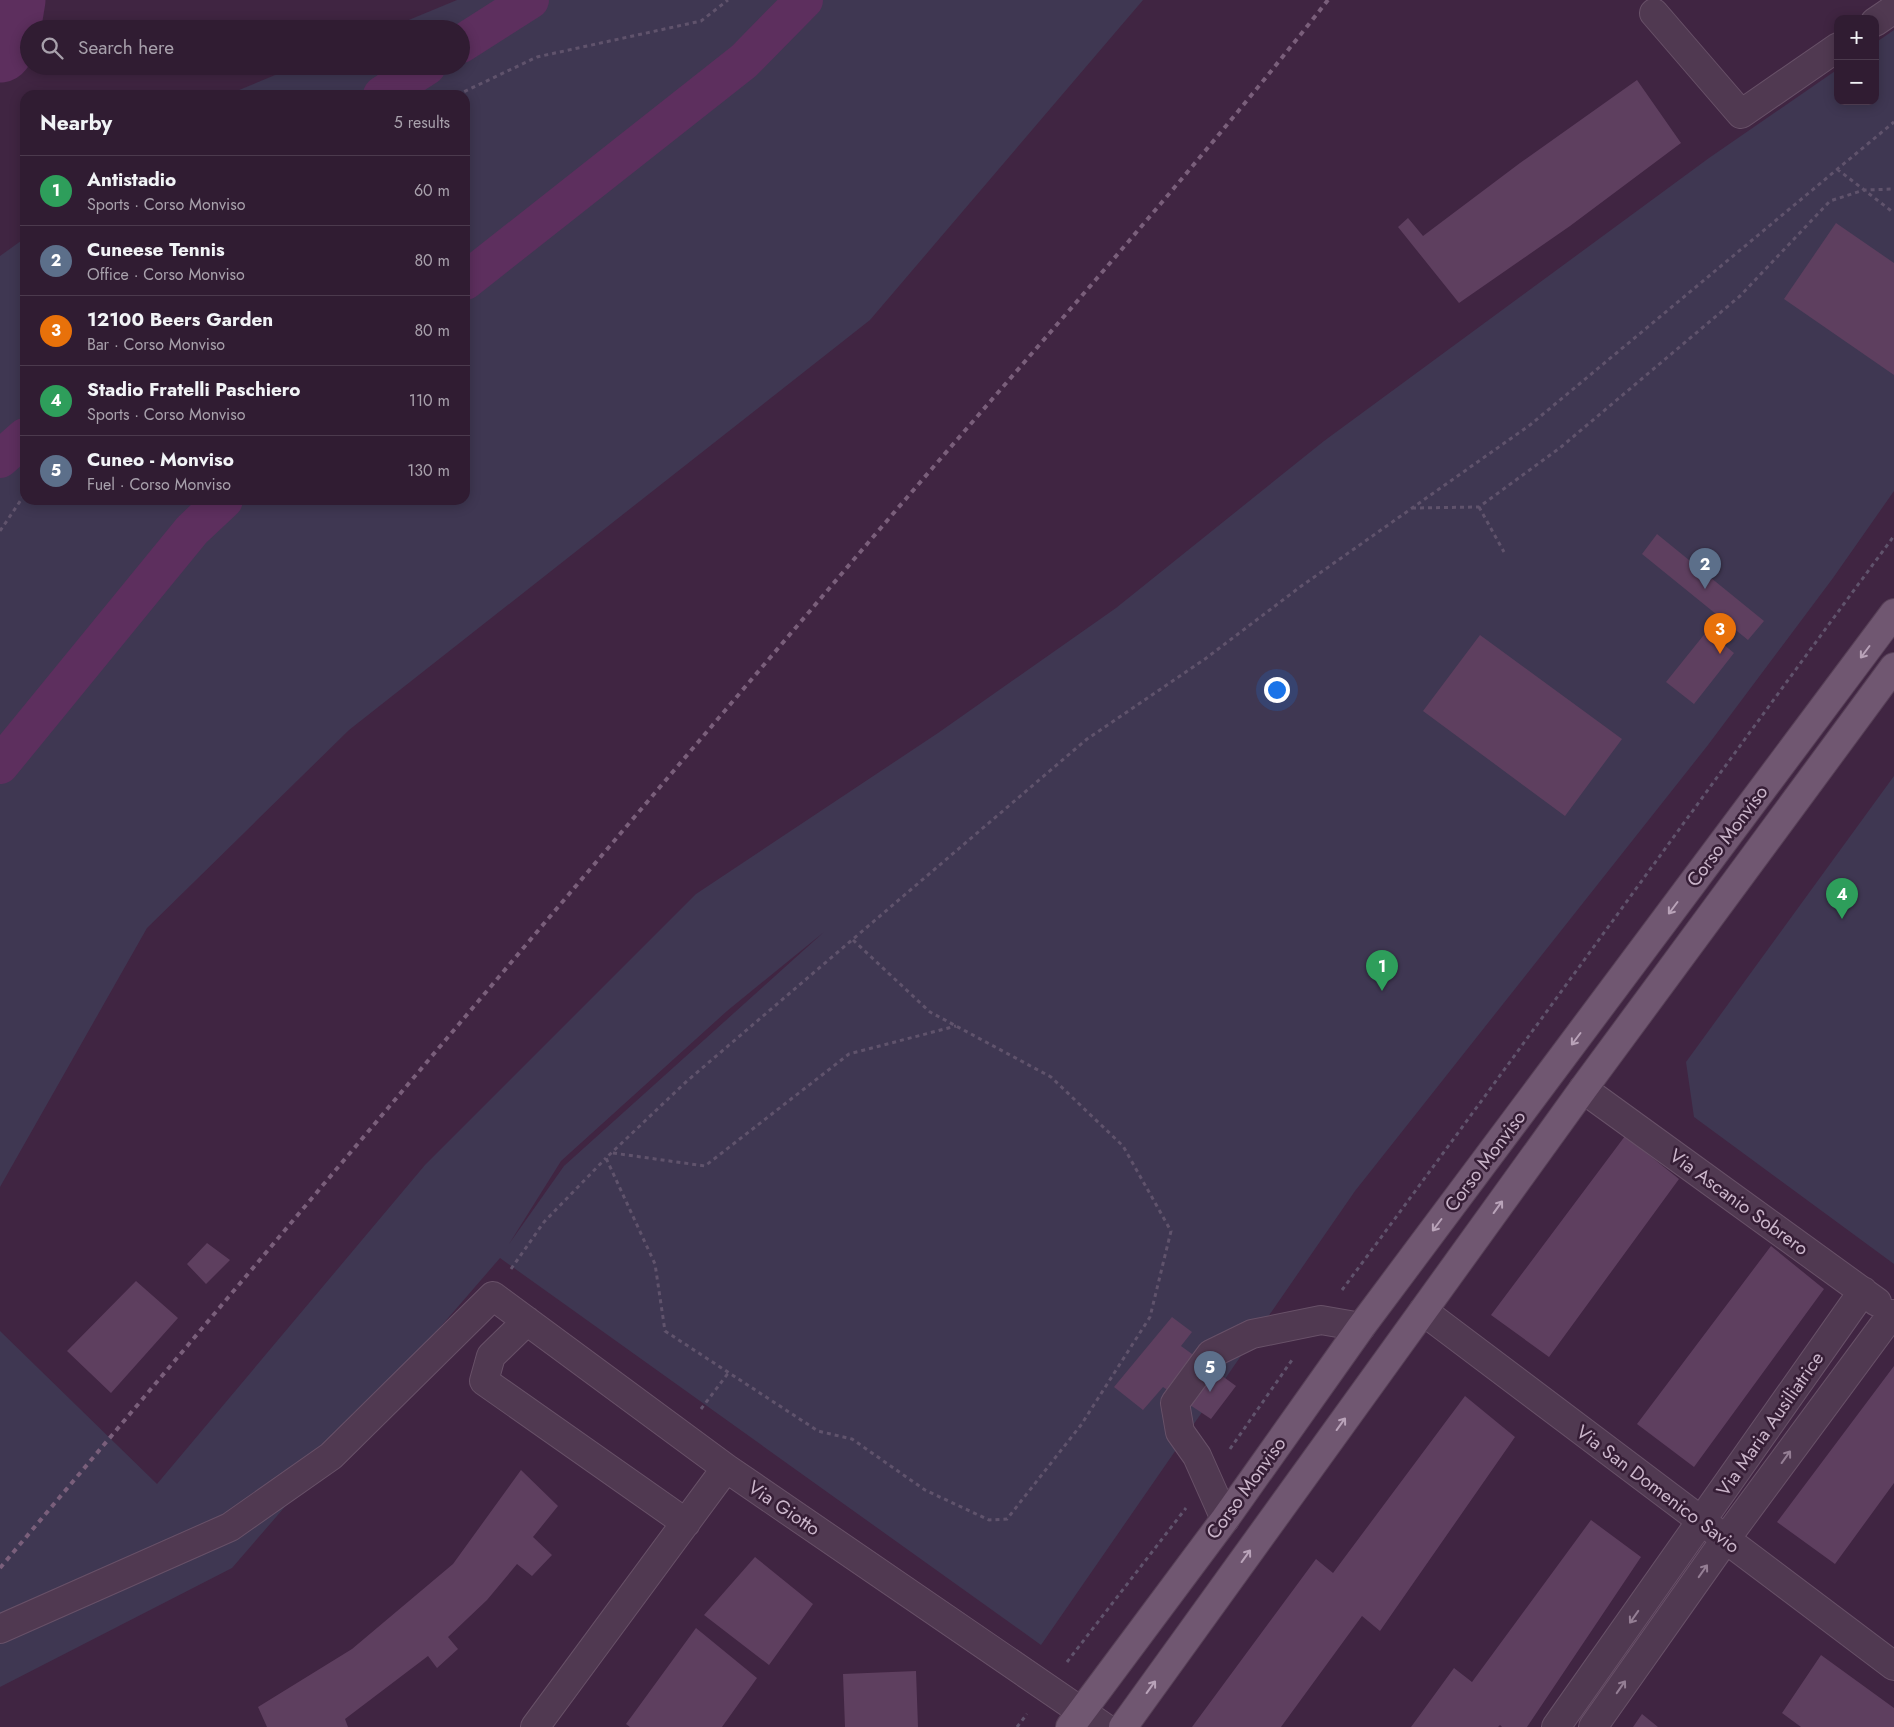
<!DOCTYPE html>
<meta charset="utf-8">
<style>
body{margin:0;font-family:Jost,sans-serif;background:#38253a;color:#f1f3f6}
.controls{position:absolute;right:15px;top:15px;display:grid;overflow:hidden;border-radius:10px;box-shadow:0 2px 12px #0003}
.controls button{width:45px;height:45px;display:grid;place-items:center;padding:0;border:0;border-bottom:1px solid #4b3a4d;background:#301c32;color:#f1f3f6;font:25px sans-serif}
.you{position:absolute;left:1276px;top:689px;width:18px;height:18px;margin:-12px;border:4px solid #fff;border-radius:50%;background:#1a73e8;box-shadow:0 0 0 8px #1a73e833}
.badge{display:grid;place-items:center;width:32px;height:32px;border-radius:50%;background:#fb8bfb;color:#fff;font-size:16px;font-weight:700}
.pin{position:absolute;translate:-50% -41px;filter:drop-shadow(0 1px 2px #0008)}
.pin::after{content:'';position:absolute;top:26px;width:18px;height:15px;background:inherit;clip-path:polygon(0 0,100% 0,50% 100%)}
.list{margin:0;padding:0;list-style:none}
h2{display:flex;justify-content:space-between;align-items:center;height:65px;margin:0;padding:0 20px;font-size:21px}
h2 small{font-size:16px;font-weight:400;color:#a8a1ac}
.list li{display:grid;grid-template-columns:32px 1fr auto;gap:15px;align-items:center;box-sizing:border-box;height:70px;padding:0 20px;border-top:1px solid #4b3a4d}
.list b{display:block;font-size:19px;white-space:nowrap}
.list p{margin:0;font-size:16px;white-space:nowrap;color:#a8a1ac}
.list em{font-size:16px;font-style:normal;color:#a8a1ac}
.icon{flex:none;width:28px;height:28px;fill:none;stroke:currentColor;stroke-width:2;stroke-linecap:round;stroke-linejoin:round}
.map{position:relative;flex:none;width:1894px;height:1727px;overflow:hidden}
.search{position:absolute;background:#301c32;box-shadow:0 2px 12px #0003;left:20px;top:20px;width:450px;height:55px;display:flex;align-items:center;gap:12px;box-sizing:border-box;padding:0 18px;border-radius:28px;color:#a8a1ac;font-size:19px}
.panel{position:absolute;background:#301c32;box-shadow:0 2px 12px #0003;left:20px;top:90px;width:450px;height:415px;border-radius:15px}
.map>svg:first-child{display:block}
</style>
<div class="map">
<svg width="1894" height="1727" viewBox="0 0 1894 1727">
<rect width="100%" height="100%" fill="#402542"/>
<!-- green -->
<path fill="#3f3752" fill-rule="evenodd" d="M457,0H1143L870,320L349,730L147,928L0,1187V256L25,238V500H465V95H227L297,66H461V29H387Z
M1894,30V491L1833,578L1708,745L1355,1191L1041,1645L500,1258L232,1568L0,1687V1331L157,1484L425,1165L696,894L938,733L1116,608L1324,441L1709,158L1838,69V101H1875V43ZM824,932L564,1166L509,1244L561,1161L727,1011Z
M1894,776V1264L1694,1117L1686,1062Z"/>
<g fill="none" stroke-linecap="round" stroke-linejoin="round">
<!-- canal -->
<path stroke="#5d2f5e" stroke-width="38" d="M461,44L530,0
M382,95L427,66
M465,281L744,61L804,0
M0,459L25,437
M0,765L192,530L224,500"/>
<!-- river -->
<path stroke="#5d2f5e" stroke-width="65" d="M0,50L6,42L13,0"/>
</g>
<!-- building -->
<path fill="#5e3f5f" d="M1637,80L1681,143L1570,226L1459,303L1398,227L1408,218L1423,236L1520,163Z
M1836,223L1894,263V375L1784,299Z
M1657,534L1764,621L1748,640L1642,554Z
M1707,631L1734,653L1694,704L1666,682Z
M1480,635L1622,739L1565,816L1423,711Z
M1625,1136L1679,1179L1549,1357L1491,1315Z
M207,1243L230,1260L206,1284L187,1264Z
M1771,1246L1824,1289L1694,1467L1637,1424Z
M136,1281L178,1318L111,1393L67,1351Z
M1172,1317L1192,1332L1181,1346L1236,1386L1211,1419L1163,1387L1143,1410L1114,1387Z
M1894,1366V1483L1835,1564L1777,1522Z
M1465,1396L1515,1437L1380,1631L1362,1616L1281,1727H1192L1316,1559L1333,1573Z
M521,1470L558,1506L533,1537L552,1555L532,1576L517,1564L487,1600L448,1637L458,1649L437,1668L428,1656L345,1719L348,1727H267L258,1707L352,1649L453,1564Z
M1591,1520L1641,1557L1527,1727H1502L1500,1725L1498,1727H1411L1454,1668L1472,1682Z
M755,1557L813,1604L769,1665L704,1615Z
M696,1628L757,1678L722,1727H630L626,1724Z
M1821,1655L1894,1708V1727H1801L1782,1713Z
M916,1671L918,1727H845L843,1674Z
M1642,1714L1658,1727H1633Z"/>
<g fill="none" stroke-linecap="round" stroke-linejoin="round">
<defs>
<path id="minor" d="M1654,13L1741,114L1838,47
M1875,22L1894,9
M1583,1089L1877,1302
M1423,1311L1894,1666
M527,1321L491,1356L484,1381L686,1523
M1225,1519L1197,1456L1180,1432L1175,1403L1211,1354L1252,1334L1321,1320L1361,1327
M0,1629L230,1527L331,1456L493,1296L726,1468L1104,1727
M535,1727L726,1468
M1556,1727L1863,1291
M1593,1727L1725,1540L1892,1314"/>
<path id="major" d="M1070,1727L1225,1519L1361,1327L1894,613
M1123,1727L1583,1089L1894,667"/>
</defs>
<!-- minor casing -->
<use href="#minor" stroke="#685168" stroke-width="30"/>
<!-- major casing -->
<use href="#major" stroke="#574057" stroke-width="30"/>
<!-- path -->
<path stroke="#60536c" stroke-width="3" stroke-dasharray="4 4" stroke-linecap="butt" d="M457,95L537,57L701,21L728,0
M1837,169L1894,213
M1479,507L1504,552
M1412,508L1479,507L1561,447L1740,296L1830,201L1864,190L1894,189
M0,531L25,494
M853,940L930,1012L1051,1077L1123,1146L1171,1231L1150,1317L1081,1425L1007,1519L989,1520L925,1490L852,1439L818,1431L665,1331L655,1264L606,1158L687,1081L1087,739L1205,659L1300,587L1530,425L1894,122
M613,1153L705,1166L849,1054L956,1026
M511,1269L544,1222L606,1158
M1342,1290C1528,1040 1709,786 1894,536
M701,1409L729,1372
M1230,1449L1292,1360
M1067,1662L1186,1508
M1017,1727L1027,1714"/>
<!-- minor -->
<use href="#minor" stroke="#503951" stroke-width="28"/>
<!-- major -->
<use href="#major" stroke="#705771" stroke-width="28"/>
<!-- rail -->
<path stroke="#7a5f7b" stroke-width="4" stroke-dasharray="5 5" stroke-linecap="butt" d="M0,1568C275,1242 550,915 827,591C994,394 1168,203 1328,0"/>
</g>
<!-- one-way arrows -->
<defs><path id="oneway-shaft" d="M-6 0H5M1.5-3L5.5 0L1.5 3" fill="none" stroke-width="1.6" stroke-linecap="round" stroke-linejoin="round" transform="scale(1.25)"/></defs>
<g stroke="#b9a3b9">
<use href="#oneway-shaft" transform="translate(1865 652) rotate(127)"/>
<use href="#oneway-shaft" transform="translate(1673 908) rotate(127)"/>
<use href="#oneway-shaft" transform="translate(1576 1039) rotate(127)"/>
<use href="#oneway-shaft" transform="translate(1498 1207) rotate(-54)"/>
<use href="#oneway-shaft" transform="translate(1437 1225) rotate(127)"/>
<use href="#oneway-shaft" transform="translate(1341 1424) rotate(-54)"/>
<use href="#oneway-shaft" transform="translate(1246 1556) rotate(-54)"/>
<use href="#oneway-shaft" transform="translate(1151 1687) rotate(-54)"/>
</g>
<g stroke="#947e94">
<use href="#oneway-shaft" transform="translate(1786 1457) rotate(-54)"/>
<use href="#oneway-shaft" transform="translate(1703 1571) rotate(-55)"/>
<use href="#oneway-shaft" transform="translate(1634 1617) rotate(125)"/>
<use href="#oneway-shaft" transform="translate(1621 1687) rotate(-55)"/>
</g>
<g text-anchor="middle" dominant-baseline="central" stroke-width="5" stroke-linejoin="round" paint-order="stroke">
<!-- street labels -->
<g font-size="19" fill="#cbb6cb" stroke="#361e36">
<text transform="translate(1727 836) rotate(-53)">Corso Monviso</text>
<text transform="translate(1485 1161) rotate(-53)">Corso Monviso</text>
<text transform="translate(1739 1202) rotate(36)">Via Ascanio Sobrero</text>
<text transform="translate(1770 1424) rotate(-55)">Via Maria Ausiliatrice</text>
<text transform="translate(1246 1488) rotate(-54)">Corso Monviso</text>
<text transform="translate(1658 1489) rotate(37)">Via San Domenico Savio</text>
<text transform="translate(784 1508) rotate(34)">Via Giotto</text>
</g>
</g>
</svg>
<div class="controls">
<button>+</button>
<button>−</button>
</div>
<div class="you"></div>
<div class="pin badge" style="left:1382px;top:991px;background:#2e9e5b">1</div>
<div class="pin badge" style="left:1705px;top:589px;background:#5c6f8a">2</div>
<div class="pin badge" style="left:1720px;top:654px;background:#e8710a">3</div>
<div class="pin badge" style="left:1842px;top:919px;background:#2e9e5b">4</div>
<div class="pin badge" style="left:1210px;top:1392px;background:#5c6f8a">5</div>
<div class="search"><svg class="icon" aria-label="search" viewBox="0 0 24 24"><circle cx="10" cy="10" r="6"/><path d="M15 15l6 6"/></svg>Search here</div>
<section class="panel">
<h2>Nearby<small>5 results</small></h2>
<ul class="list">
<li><span class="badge" style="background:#2e9e5b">1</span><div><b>Antistadio</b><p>Sports · Corso Monviso</p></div><em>60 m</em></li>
<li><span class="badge" style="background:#5c6f8a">2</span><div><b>Cuneese Tennis</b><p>Office · Corso Monviso</p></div><em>80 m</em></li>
<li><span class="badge" style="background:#e8710a">3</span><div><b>12100 Beers Garden</b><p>Bar · Corso Monviso</p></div><em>80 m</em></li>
<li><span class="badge" style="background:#2e9e5b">4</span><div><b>Stadio Fratelli Paschiero</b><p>Sports · Corso Monviso</p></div><em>110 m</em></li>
<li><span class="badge" style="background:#5c6f8a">5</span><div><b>Cuneo - Monviso</b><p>Fuel · Corso Monviso</p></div><em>130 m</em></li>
</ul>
</section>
</div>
